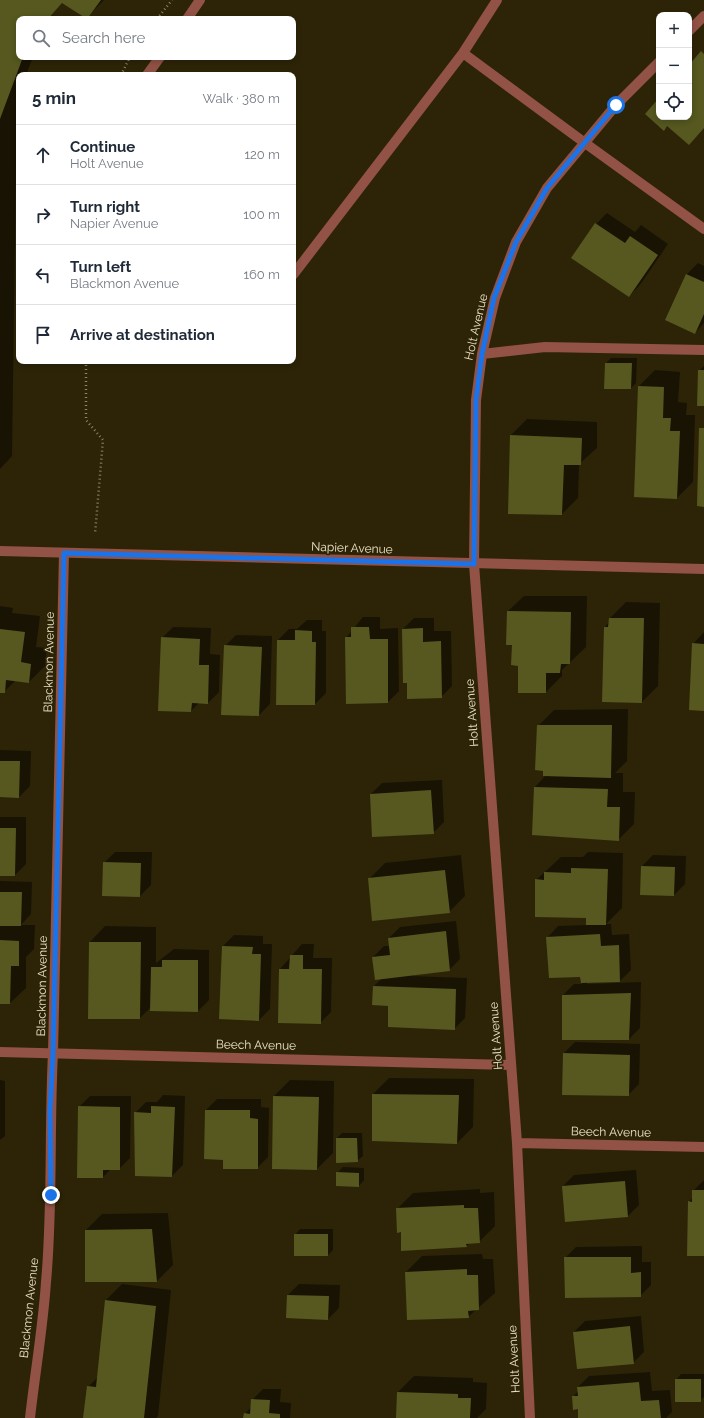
<!DOCTYPE html>
<meta charset="utf-8">
<style>
body{margin:0;font-family:Raleway,sans-serif;background:#f2f2f3;color:#1f2937}
.controls{position:absolute;right:12px;top:12px;display:grid;overflow:hidden;border-radius:8px;box-shadow:0 2px 6px #0003}
.controls button{width:36px;height:36px;display:grid;place-items:center;padding:0;border:0;border-bottom:1px solid #e0e1e3;background:#fff;color:#1f2937;font:20px sans-serif}
.stop{position:absolute;width:12px;height:12px;margin:-9px;border:3px solid #1a73e8;border-radius:50%;background:#fff}
.stop.end{background:#1a73e8;border-color:#fff;box-shadow:0 1px 4px #0008}
.list{margin:0;padding:0;list-style:none}
h2{display:flex;justify-content:space-between;align-items:center;height:52px;margin:0;padding:0 16px;font-size:17px}
h2 small{font-size:13px;font-weight:400;color:#747a83}
.list li{display:grid;grid-template-columns:26px 1fr auto;gap:12px;align-items:center;box-sizing:border-box;height:60px;padding:0 16px;border-top:1px solid #e0e1e3}
.list b{display:block;font-size:15px;white-space:nowrap}
.list p{margin:0;font-size:13px;white-space:nowrap;color:#747a83}
.list em{font-size:13px;font-style:normal;color:#747a83}
.icon{flex:none;width:22px;height:22px;fill:none;stroke:currentColor;stroke-width:2;stroke-linecap:round;stroke-linejoin:round}
.map{position:relative;flex:none;width:704px;height:1418px;overflow:hidden}
.search{position:absolute;background:#fff;box-shadow:0 2px 6px #0003;left:16px;top:16px;width:280px;height:44px;display:flex;align-items:center;gap:10px;box-sizing:border-box;padding:0 14px;border-radius:8px;color:#747a83;font-size:15px}
.panel{position:absolute;background:#fff;box-shadow:0 2px 6px #0003;left:16px;top:72px;width:280px;height:292px;border-radius:8px}
.map>svg:first-child{display:block}
</style>
<div class="map">
<svg width="704" height="1418" viewBox="0 0 704 1418">
<rect width="100%" height="100%" fill="#2d2407"/>
<!-- shadow -->
<path fill="#0007" d="M0,0H104L86,18L63,2L48,19H19V57H33L26,75H19V94L17,99L12,456L0,469Z
M607,213L635,232L641,225L668,244L640,285L629,296L596,224Z
M698,263L704,266V323L695,333L666,320L687,274Z
M611,358H637L636,383L631,388L606,363Z
M704,366V405L699,371Z
M655,370L680,372L678,402L687,403L686,415H695L693,482L677,498L639,386Z
M527,419L597,422V448L579,464L578,498L562,514L509,513L511,435Z
M524,596H587L586,647L562,670V676L546,692L519,665L513,644L508,611Z
M626,602L660,603L658,686L642,702L605,627L609,622L610,618Z
M0,606L13,608L12,613L40,616L36,647L47,648L45,666L29,682L16,680L4,692H0Z
M363,617H380V629L398,628L399,691L388,702L346,638Z
M414,618H434V631H451L452,686L441,697L408,682L403,629Z
M307,620H322V631H326V693L315,704L278,640L289,629H297Z
M173,627L211,628L210,654L220,655L219,692L208,703L200,702L191,711L162,638Z
M704,632V710L693,644Z
M236,635L272,636L270,704L259,715L225,646Z
M628,709L627,761L615,773H623V792H635L634,824L618,840L535,787L546,775L538,726L554,710Z
M0,750L31,751L30,786L19,797L0,796Z
M442,780L444,822L433,833L371,794L382,783Z
M0,817H26V864L15,875H0Z
M115,852H152L151,885L140,896L103,895L104,863Z
M588,852L623,853L622,908L606,924H611L612,935L629,934L631,970L620,981L587,982V984L641,982L640,1028L629,1039L563,995L574,984H582L581,976L548,937L558,926L587,925V917L536,880L561,857H583Z
M461,855L465,896L449,912L369,879L385,863Z
M653,855L686,856L685,884L674,895L642,866Z
M0,881L32,882L31,914L21,925H35L34,949L26,957V988L10,1003H0Z
M456,921L460,959L449,970L410,976L467,978L465,1018L454,1029L389,1005L373,1004L374,986L382,978L373,957L384,946H390L389,938L400,927Z
M105,926L156,927V963L174,949L209,950V1000L198,1011L151,1007L140,1018H89L90,942Z
M234,935L263,936V944H272L270,1009L259,1020L223,946Z
M302,944H314L313,958H332L331,1012L320,1023L279,1022L280,969Z
M575,1042L640,1044L639,1084L628,1095L564,1053Z
M389,1078L474,1079L473,1127L457,1143L373,1094Z
M0,1080L5,1081V1136L0,1140Z
M290,1080L334,1081L333,1153L317,1169L274,1096Z
M163,1095L185,1096L183,1165L172,1176L135,1113L146,1102H157Z
M90,1096H131L130,1158L119,1169H111L103,1177L79,1107Z
M217,1099H261V1107L269,1108L268,1157L257,1168L224,1159L205,1158L206,1110Z
M342,1133H362L363,1156L357,1161L337,1138Z
M343,1167L364,1168V1180L359,1186L337,1173Z
M636,1170L639,1205L628,1216L566,1221L563,1186L574,1175Z
M704,1180V1255L689,1202L693,1197V1191Z
M480,1189V1193L494,1192L495,1226L479,1242L470,1243L466,1246L401,1231L397,1209L413,1193Z
M168,1213L173,1265L157,1281L86,1230L102,1214Z
M300,1229H333V1250L328,1255H295V1235Z
M642,1246V1262H651V1285L640,1296L565,1258L576,1247Z
M482,1254L483,1259H493L495,1293L468,1317L406,1272L422,1256Z
M122,1284L171,1290L158,1416L156,1418H84L88,1387L98,1377L106,1300Z
M299,1284L340,1285L339,1308L328,1319L287,1317L288,1295Z
M641,1316L644,1352L633,1363L574,1332L585,1321Z
M650,1372L652,1391L670,1390L672,1412L666,1418H579L578,1408L573,1397L578,1391V1387L589,1376Z
M681,1374H704V1397L700,1401L676,1380Z
M414,1376L473,1378V1382L487,1383L486,1409L477,1418H397L398,1392Z
M263,1389H281L280,1402L291,1403L290,1418H244L245,1414L252,1406V1400Z"/>
<!-- building -->
<path fill="#565820" d="M0,0H101L87,19L62,3L48,19H19V57H23L0,119Z
M701,51L704,54V128L689,145L667,126L664,131L645,114L659,98V117H689V65Z
M595,223L625,243L630,236L658,255L629,297L571,258Z
M686,274L704,282V314L695,334L665,320Z
M605,363H632L631,389H604Z
M698,370H704V406H697Z
M638,386L664,387L663,418H671L670,431H680L677,499L634,497Z
M699,428H704V507L697,506Z
M510,435L582,438L581,465H564L562,515L508,514Z
M507,611L571,612L570,664H561L560,673H546V693H518V666L511,665L512,645H506Z
M609,618H644L642,703L602,702L604,627H608Z
M351,627H369L370,639H388V703L346,704L345,637H351Z
M423,628V642L441,641L442,698L407,699V683H403L402,629Z
M0,629L25,632L21,662L31,664L29,683L6,680L5,693H0Z
M295,630L312,631V642H316L315,705H276L277,640H295Z
M161,637L200,639L199,665H209L208,704L192,703L191,712L158,711Z
M692,643L704,644V711L689,710Z
M224,645L262,647L259,716L221,715Z
M537,725H612L611,778L543,776V771L535,770Z
M0,761H20L19,798L0,797Z
M534,787L608,789L607,807H620L619,841L532,835Z
M431,790L434,834L372,837L370,794Z
M0,828H16L15,876H0Z
M103,862L141,863L140,897L102,896Z
M641,866L675,867L674,896L640,895Z
M571,868L608,869L606,925H586V918L535,917V879L544,880V872L571,873Z
M445,870L450,913L372,921L368,878Z
M0,892H22L21,926H0Z
M446,931L450,971L375,980L372,957L390,955L388,938Z
M600,934L601,946L619,945L620,982L581,983L580,977L549,978L546,937Z
M0,940L19,941V966H11L10,1004H0Z
M89,942H141L140,1019H88Z
M222,946L253,947L252,954H261L259,1021L219,1019Z
M290,955H303V969H322L321,1024L278,1023L279,969H289Z
M162,960H198V1012L150,1011L151,967H162Z
M373,986L456,989L455,1030L388,1027V1006L372,1005Z
M631,993L629,1040H562V995Z
M563,1053L630,1055L629,1096L562,1095Z
M372,1094L459,1095L457,1144L372,1141Z
M273,1096L319,1097L317,1170L272,1169Z
M78,1106L120,1107V1170H103V1178H77Z
M151,1106L175,1107L172,1177L135,1176L134,1112L151,1113Z
M205,1110H250V1118L258,1119V1169H223V1160L204,1159Z
M336,1138H357L358,1162L336,1163Z
M336,1172L359,1173V1187L336,1186Z
M625,1181L628,1217L565,1222L562,1186Z
M692,1190H704V1256H687L688,1201L692,1202Z
M464,1205V1208H478L480,1243L466,1244L467,1247L401,1251V1232L397,1233L396,1208Z
M152,1229L157,1282H85V1230Z
M294,1234H328V1256H294Z
M564,1257H631V1273L641,1272V1297L565,1298Z
M467,1269V1275H478L479,1310L468,1311L469,1318L407,1320L405,1272Z
M287,1295L329,1296L328,1320L286,1318Z
M105,1300L156,1306L144,1418H83L87,1386L96,1387Z
M630,1326L634,1364L577,1369L573,1332Z
M675,1379H701V1402H675Z
M639,1382L641,1401L659,1400L661,1418H578V1409L573,1410L572,1396H578L577,1387Z
M397,1392L458,1394V1398H471L470,1418H396Z
M251,1399L270,1400L269,1413L280,1414V1418H243L244,1413L250,1414Z"/>
<g fill="none" stroke-linecap="round" stroke-linejoin="round">
<!-- path -->
<path stroke="#8e8568" stroke-width="2.5" stroke-dasharray="1 3" stroke-linecap="butt" d="M157,19L172,0
M121,75L130,57
M86,361V420L103,440L95,534"/>
<!-- service -->
<path stroke="#925246" stroke-width="10" d="M187,19L200,0
M463,53L585,143
M147,75L160,57
M293,275L463,53L497,0"/>
<!-- minor -->
<path stroke="#925246" stroke-width="10" d="M689,31L704,16
M585,143L704,229
M482,354L545,347L704,350
M0,1052L511,1065
M517,1143L704,1147
M30,1418C35,1373 43,1327 46,1282C53,1206 49,1130 53,1053L64,553
M530,1418L517,1143L474,564L476,400L482,354L495,298L516,242L547,188L616,105L659,62"/>
<!-- tertiary -->
<path stroke="#925246" stroke-width="10" d="M0,551L704,569"/>
</g>
<g fill="none" stroke-linecap="round" stroke-linejoin="round">
<!-- route -->
<path stroke="#1a73e8" stroke-width="5" d="M51,1195L50,1111L53,1053L64,553L474,564L476,400L482,354L494,298L516,242L547,188L616,105"/>
</g>
<g text-anchor="middle" dominant-baseline="central" stroke-width="3.5" stroke-linejoin="round" paint-order="stroke">
<!-- street labels -->
<g font-size="12" fill="#ebe2c5" stroke="#2d2407">
<text transform="translate(476 327) rotate(-77)">Holt Avenue</text>
<text transform="translate(352 548) rotate(2)">Napier Avenue</text>
<text transform="translate(49 662) rotate(-89)">Blackmon Avenue</text>
<text transform="translate(472 713) rotate(-94)">Holt Avenue</text>
<text transform="translate(42 986) rotate(-89)">Blackmon Avenue</text>
<text transform="translate(496 1036) rotate(-94)">Holt Avenue</text>
<text transform="translate(256 1045) rotate(1)">Beech Avenue</text>
<text transform="translate(611 1132) rotate(1)">Beech Avenue</text>
<text transform="translate(29 1308) rotate(-84)">Blackmon Avenue</text>
<text transform="translate(514 1359) rotate(-93)">Holt Avenue</text>
</g>
</g>
</svg>
<div class="controls">
<button>+</button>
<button>−</button>
<button><svg class="icon" aria-label="locate" viewBox="0 0 24 24"><circle cx="12" cy="12" r="6"/><path d="M12 2v4M12 18v4M2 12h4M18 12h4"/></svg></button>
</div>
<div class="stop" style="left:616px;top:105px"></div>
<div class="stop end" style="left:51px;top:1195px"></div>
<div class="search"><svg class="icon" aria-label="search" viewBox="0 0 24 24"><circle cx="10" cy="10" r="6"/><path d="M15 15l6 6"/></svg>Search here</div>
<section class="panel">
<h2>5 min<small>Walk · 380 m</small></h2>
<ul class="list">
<li><svg class="icon" aria-label="ahead" viewBox="0 0 24 24"><path d="M12 20V5M6 11l6-6 6 6"/></svg><div><b>Continue</b><p>Holt Avenue</p></div><em>120 m</em></li>
<li><svg class="icon" aria-label="right" viewBox="0 0 24 24"><path d="M7 20v-9h11M14 6l5 5-5 5"/></svg><div><b>Turn right</b><p>Napier Avenue</p></div><em>100 m</em></li>
<li><svg class="icon" aria-label="left" viewBox="0 0 24 24"><path d="M17 20v-9H6M10 6l-5 5 5 5"/></svg><div><b>Turn left</b><p>Blackmon Avenue</p></div><em>160 m</em></li>
<li><svg class="icon" aria-label="arrive" viewBox="0 0 24 24"><path d="M6 21V4h12l-3 4 3 4H6"/></svg><div><b>Arrive at destination</b></div></li>
</ul>
</section>
</div>
